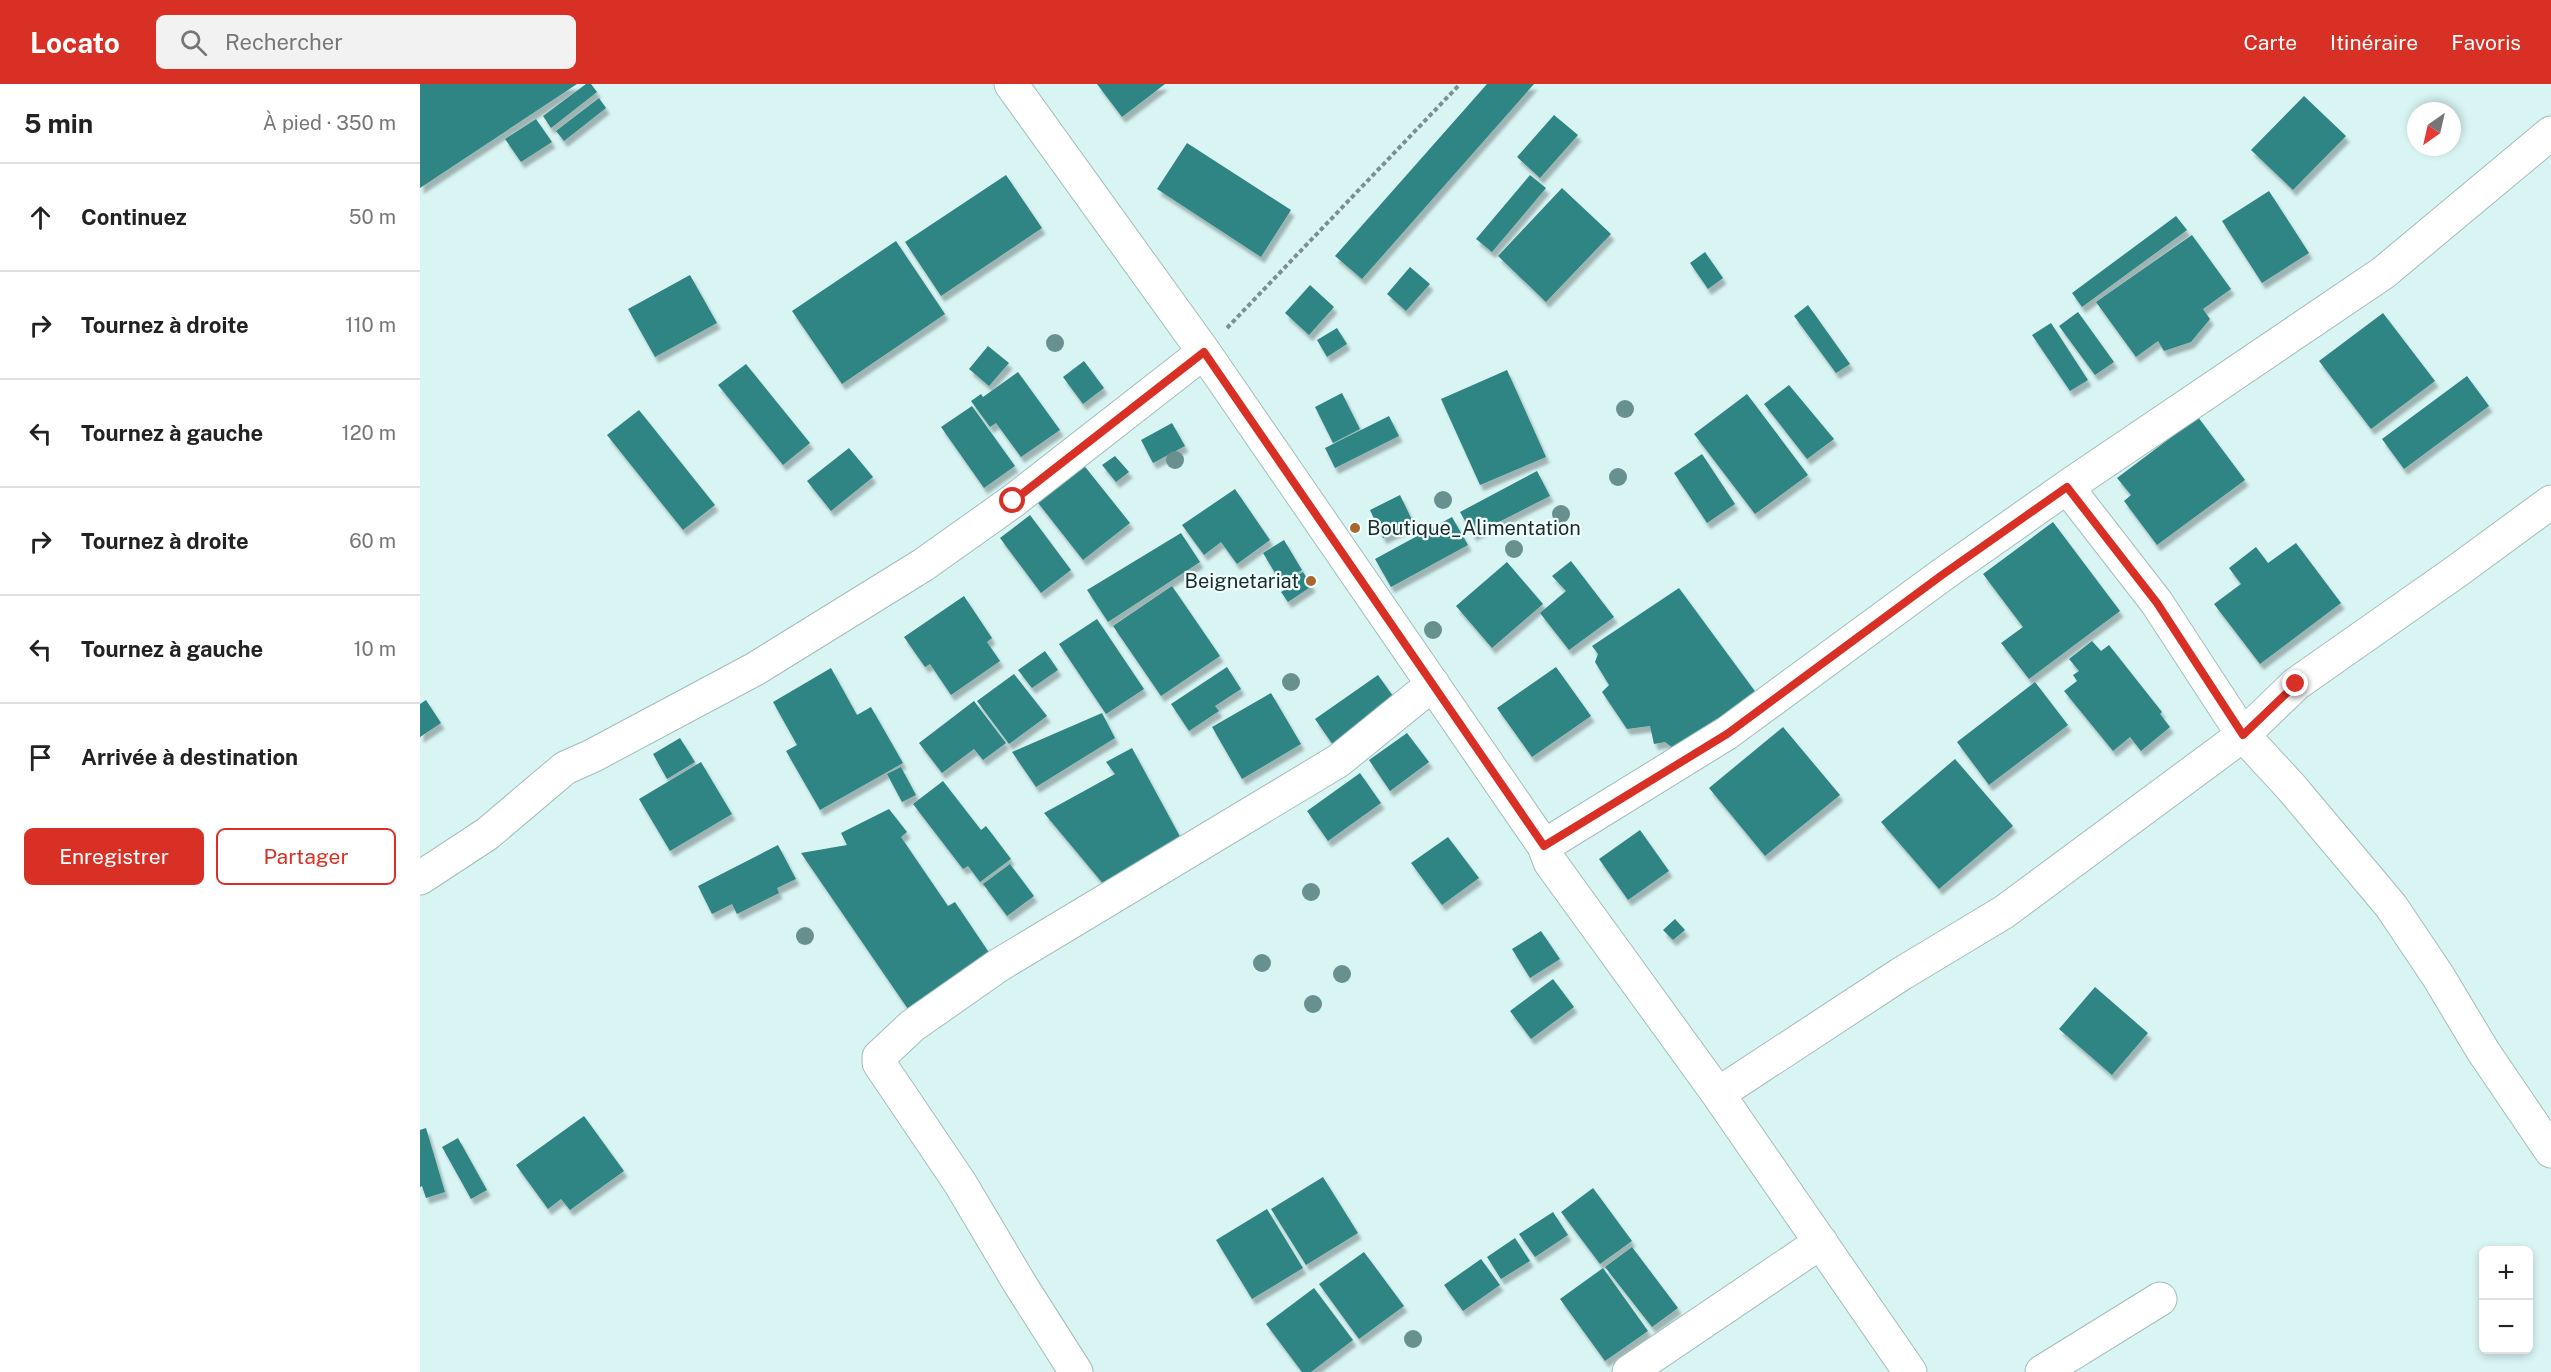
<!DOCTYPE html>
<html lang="fr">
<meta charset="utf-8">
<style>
body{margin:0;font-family:"Public Sans",sans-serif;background:#f2f2f2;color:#222}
.controls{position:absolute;right:18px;bottom:18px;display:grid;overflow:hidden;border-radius:9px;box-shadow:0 3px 9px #0003}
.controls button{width:54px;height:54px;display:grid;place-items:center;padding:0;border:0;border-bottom:2px solid #e0e0e0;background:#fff;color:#222;font:30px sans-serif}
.compass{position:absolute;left:1987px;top:18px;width:54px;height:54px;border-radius:50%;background:#fff;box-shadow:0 3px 9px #0003;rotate:214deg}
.stop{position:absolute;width:18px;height:18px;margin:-14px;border:4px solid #d93025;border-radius:50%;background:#fff}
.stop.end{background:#d93025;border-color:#fff;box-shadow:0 2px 6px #0008}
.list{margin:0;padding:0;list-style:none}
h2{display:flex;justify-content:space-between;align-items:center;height:78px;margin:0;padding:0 24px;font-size:26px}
h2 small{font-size:20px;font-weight:400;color:#767676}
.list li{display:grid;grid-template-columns:39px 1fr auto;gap:18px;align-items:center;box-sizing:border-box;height:108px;padding:0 24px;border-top:2px solid #e0e0e0}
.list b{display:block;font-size:22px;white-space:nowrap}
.list em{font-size:20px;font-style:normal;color:#767676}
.actions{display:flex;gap:12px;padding:18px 24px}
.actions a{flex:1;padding:14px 0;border:2px solid #d93025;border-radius:9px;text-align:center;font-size:21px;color:#d93025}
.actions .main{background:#d93025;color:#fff}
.icon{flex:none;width:33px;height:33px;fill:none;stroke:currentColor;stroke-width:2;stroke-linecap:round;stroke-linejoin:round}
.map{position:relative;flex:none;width:2131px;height:1288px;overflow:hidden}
header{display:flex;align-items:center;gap:36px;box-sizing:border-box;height:84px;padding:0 30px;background:#d93025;color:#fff}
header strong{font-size:28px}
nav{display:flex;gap:33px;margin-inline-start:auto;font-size:21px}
.search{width:420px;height:54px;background:#f2f2f2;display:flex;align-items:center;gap:15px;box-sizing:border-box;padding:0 21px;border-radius:9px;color:#767676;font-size:22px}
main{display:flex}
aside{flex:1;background:#fff}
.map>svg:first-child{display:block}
</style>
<header>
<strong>Locato</strong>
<div class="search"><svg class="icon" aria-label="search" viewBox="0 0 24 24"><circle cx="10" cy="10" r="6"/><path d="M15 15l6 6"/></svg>Rechercher</div>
<nav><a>Carte</a><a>Itinéraire</a><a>Favoris</a></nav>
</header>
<main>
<aside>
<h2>5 min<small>À pied · 350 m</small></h2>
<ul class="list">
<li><svg class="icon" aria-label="ahead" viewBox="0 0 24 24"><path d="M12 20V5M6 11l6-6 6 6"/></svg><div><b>Continuez</b></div><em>50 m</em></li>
<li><svg class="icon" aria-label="right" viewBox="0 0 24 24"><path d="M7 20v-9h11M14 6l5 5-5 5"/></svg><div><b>Tournez à droite</b></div><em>110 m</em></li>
<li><svg class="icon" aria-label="left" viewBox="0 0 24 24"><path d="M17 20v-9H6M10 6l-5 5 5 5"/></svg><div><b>Tournez à gauche</b></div><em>120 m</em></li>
<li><svg class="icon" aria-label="right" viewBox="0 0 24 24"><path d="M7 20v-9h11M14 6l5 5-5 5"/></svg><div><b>Tournez à droite</b></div><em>60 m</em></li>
<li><svg class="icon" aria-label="left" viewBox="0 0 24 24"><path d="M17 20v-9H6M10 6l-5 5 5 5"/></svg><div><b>Tournez à gauche</b></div><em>10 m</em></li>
<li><svg class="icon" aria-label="arrive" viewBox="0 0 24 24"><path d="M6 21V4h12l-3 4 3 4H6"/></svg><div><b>Arrivée à destination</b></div></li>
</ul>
<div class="actions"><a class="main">Enregistrer</a><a>Partager</a></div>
</aside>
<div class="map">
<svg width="2131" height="1288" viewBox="0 0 2131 1288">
<defs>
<filter id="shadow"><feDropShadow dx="3.5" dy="6" stdDeviation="1.5" flood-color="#0004"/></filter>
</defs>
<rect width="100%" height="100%" fill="#d8f4f3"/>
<!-- building -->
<path fill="#2f8583" filter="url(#shadow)" d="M0,0H157L0,104Z
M166,0H171L177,8L131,44L123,32Z
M677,0H745L702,33Z
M1067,0H1114L942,195L915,172Z
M1884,12L1926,52L1873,106L1831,66Z
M179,14L186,24L144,57L136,47Z
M1134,31L1158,51L1120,94L1097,73Z
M116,35L132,58L101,78L85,55Z
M767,59L871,126L841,173L737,105Z
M586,91L622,144L521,212L485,158Z
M1110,91L1126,104L1072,168L1056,155Z
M1142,104L1191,150L1126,218L1078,172Z
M1849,107L1889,169L1842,199L1802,137Z
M1756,132L1767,146L1662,223L1652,209Z
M1772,151L1811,205L1783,225L1790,235L1771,258L1744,267L1738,257L1716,273L1676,218Z
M476,157L525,230L422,300L372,227Z
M1285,168L1303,194L1288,205L1270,179Z
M990,183L1010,200L986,227L967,210Z
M270,191L297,239L235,273L208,225Z
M890,201L914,223L889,251L865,229Z
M1388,221L1430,280L1416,289L1374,232Z
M1658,228L1694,278L1675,291L1639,242Z
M1963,229L2015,297L1951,345L1899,277Z
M1631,239L1668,296L1650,307L1612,251Z
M917,244L927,260L907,273L897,256Z
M568,262L589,279L569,302L549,285Z
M664,277L684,304L663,320L643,293Z
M326,280L390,359L363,381L298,301Z
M1087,286L1126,373L1060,401L1021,315Z
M598,288L640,346L601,373L576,339L570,343L551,317L561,310L563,313Z
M2047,292L2069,322L1984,385L1962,355Z
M1369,301L1414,355L1387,375L1344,320Z
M922,309L940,345L913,359L895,323Z
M1327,310L1388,391L1335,430L1274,350Z
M552,322L595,382L564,404L521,343Z
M219,326L295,421L263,446L187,351Z
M969,332L979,352L915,384L905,364Z
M1778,333L1825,396L1737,461L1704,417L1711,411L1697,394Z
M752,339L765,362L733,379L721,356Z
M429,364L453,393L411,427L387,397Z
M1282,370L1315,420L1287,439L1254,389Z
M695,372L709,388L696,398L682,381Z
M662,379L710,439L663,476L615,415Z
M1117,387L1130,412L1053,451L1040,428Z
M815,405L850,456L817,480L801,458L784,471L762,441Z
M980,411L994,440L963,454L950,426Z
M610,431L651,486L621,509L580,454Z
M1032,433L1048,461L971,503L955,475Z
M1633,438L1700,527L1609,595L1581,559L1603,543L1563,490Z
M761,449L780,478L688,538L667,506Z
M864,456L882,486L861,499L843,469Z
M1876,459L1921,519L1840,580L1794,520L1821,500L1809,484L1836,463L1848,479Z
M1151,477L1194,533L1149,566L1120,529L1146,507L1132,492Z
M1087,478L1123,520L1072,564L1036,522Z
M883,488L892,502L868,518L861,508L870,502L867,498Z
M752,502L800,572L741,612L693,542Z
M1259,504L1337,610L1253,664L1245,658L1234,660L1230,642L1207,645L1182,608L1189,601L1175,578L1178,570L1172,562Z
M544,512L572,554L567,558L580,577L531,611L510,580L505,583L484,553Z
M677,535L724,605L686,630L639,560Z
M1672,557L1681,567L1689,561L1742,628L1740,630L1750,643L1721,667L1710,653L1693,667L1644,607L1657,597L1653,591L1659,587L1649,575Z
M625,567L638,586L612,604L598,586Z
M807,583L821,605L795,622L799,627L769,647L751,620Z
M1136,583L1171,632L1112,673L1077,624Z
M411,584L437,631L451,623L483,679L400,726L366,667L377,661L353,618Z
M594,590L627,632L589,660L557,617Z
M958,591L983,626L920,671L895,635Z
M1615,598L1648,641L1569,701L1537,658Z
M851,609L881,660L822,695L792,643Z
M6,616L21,639L0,653V620Z
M554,617L586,659L563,676L554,665L522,689L499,659Z
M682,629L695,654L616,703L592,668Z
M1363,643L1420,711L1345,772L1289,704Z
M987,649L1009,678L970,707L949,676Z
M260,654L275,678L247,695L233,670Z
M712,664L763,758L685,802L624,729L695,690L686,678Z
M1535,675L1593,742L1519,805L1461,738Z
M281,678L312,730L250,767L219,715Z
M481,683L496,711L482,718L467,690Z
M940,689L961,719L908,757L887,727Z
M523,697L561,746L566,742L591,775L560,798L548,782L543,785L493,720Z
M469,725L487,748L481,753L528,822L535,818L572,873L490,928L381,769L427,761L421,749Z
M1220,746L1249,787L1208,816L1179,775Z
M1028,753L1059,794L1022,821L991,779Z
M358,761L376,795L357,804L359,809L317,830L312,820L292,830L278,802Z
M590,780L614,812L587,832L563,800Z
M1255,835L1265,846L1253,856L1243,846Z
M1121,847L1140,875L1110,894L1092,865Z
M1133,895L1154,923L1111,955L1090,927Z
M1675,903L1728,949L1692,991L1639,945Z
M164,1032L204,1087L150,1126L141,1115L128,1125L96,1081Z
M6,1044L25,1108L6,1114L2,1102L0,1103V1046Z
M38,1054L67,1106L51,1115L22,1063Z
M903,1093L938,1149L886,1181L851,1125Z
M1173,1104L1212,1157L1180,1180L1141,1128Z
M847,1125L883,1184L832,1215L796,1156Z
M1133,1128L1148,1151L1115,1173L1099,1150Z
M1095,1154L1110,1177L1081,1195L1067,1173Z
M1212,1163L1258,1224L1232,1243L1185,1183Z
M944,1168L984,1222L939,1255L899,1200Z
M1061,1175L1080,1201L1043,1227L1024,1201Z
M1183,1184L1228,1247L1185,1277L1140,1215Z
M894,1204L933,1256L891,1288H882L846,1240Z"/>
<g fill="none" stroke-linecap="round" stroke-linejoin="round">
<defs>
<path id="minor" d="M591,0L784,268L1124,762L1130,778L1298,1010L1490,1288
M2131,49L1963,189L1647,403L1737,519L1823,651L1871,703L1971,822L2018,892L2063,967L2131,1067
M1124,762L1307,649L1522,491L1647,403
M0,794L67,750L145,684L172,672L335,585L503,481L593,417L784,268
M1298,1010L1481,890L1584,828L1823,651L1876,600L2037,487L2131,418
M656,1288L600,1200L540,1099L459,979V973L492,942L579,881L918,677L1013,600
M1209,1288L1401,1158
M1622,1288L1740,1215"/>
</defs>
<!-- minor casing -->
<use href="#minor" stroke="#a2bdbc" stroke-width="35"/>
<!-- path -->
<path stroke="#7b8f8e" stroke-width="4" stroke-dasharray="4.5 3" stroke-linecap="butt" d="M807,244L1040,0"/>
<!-- minor -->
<use href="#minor" stroke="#fff" stroke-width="33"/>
</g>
<!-- trees -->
<g fill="#67908f">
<circle cx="635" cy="259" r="9"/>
<circle cx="1205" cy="325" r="9"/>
<circle cx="755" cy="376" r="9"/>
<circle cx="1198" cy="393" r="9"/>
<circle cx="1023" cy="416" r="9"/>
<circle cx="1141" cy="430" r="9"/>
<circle cx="1094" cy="465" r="9"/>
<circle cx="1013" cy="546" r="9"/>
<circle cx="871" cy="598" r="9"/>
<circle cx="891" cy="808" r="9"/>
<circle cx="385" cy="852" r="9"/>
<circle cx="842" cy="879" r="9"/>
<circle cx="922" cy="890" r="9"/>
<circle cx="893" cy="920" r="9"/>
<circle cx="993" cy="1255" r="9"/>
</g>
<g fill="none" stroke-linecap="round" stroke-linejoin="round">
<!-- route -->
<path stroke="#d93025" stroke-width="8" d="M593,417L784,268L1124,762L1307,650L1522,491L1647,403L1737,519L1823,651L1876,600"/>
</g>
<!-- markers -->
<g fill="#a7682f" stroke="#eefffe" stroke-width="2">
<circle cx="935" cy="444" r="6"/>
<circle cx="891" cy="497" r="6"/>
</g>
<g text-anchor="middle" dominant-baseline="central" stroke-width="4.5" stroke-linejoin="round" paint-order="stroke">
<!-- poi labels -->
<g font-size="20" fill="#1e2929" stroke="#eefffe" text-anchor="start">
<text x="947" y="444">Boutique_Alimentation</text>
<text x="879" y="497" text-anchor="end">Beignetariat</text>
</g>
</g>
</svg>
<div class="controls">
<button>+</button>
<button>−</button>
</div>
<svg class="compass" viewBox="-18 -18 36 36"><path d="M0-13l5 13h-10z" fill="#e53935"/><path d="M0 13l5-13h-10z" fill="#767676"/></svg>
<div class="stop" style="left:593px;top:417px"></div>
<div class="stop end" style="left:1876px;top:600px"></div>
</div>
</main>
